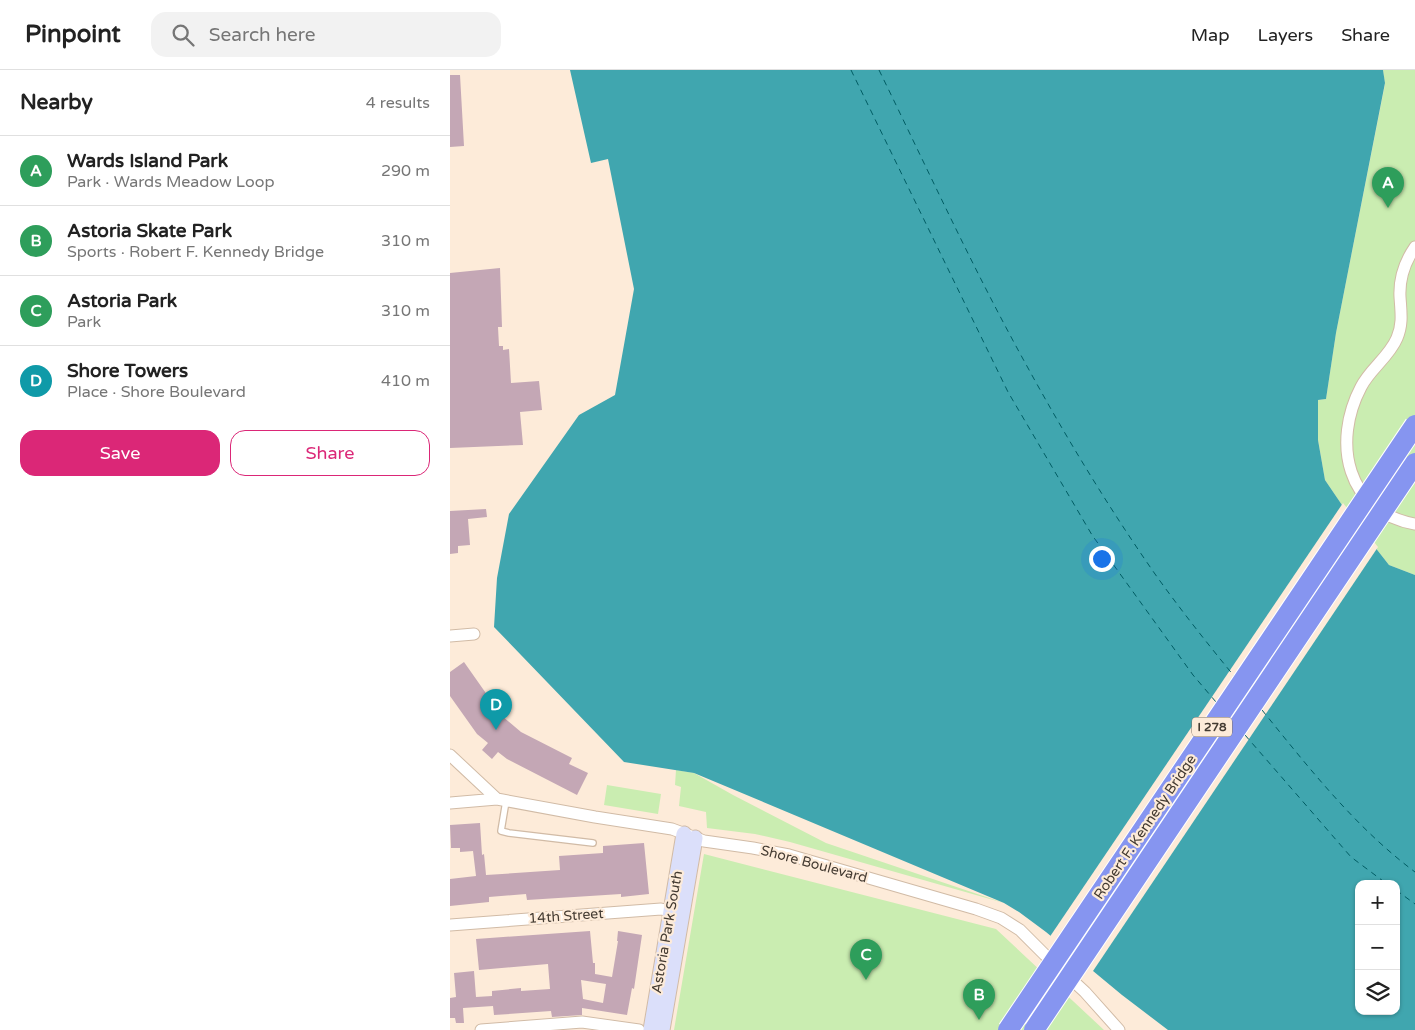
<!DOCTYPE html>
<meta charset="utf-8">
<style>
body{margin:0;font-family:"Varela Round",sans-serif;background:#f2f2f2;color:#222}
.controls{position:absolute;right:15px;bottom:15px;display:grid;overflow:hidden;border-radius:10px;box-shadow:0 1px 4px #0004}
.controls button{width:45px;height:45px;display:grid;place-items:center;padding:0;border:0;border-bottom:1px solid #e0e0e0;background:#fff;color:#222;font:25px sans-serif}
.you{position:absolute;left:651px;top:488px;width:18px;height:18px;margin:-12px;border:4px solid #fff;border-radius:50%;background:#1a73e8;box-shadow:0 0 0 8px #1a73e833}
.badge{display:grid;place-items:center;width:32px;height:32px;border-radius:50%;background:#db2777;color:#fff;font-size:16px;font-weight:700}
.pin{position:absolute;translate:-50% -41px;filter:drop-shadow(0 1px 2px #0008)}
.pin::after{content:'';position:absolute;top:26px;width:18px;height:15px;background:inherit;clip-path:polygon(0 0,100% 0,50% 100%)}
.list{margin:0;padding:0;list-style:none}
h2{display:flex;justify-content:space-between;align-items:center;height:65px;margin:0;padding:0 20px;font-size:21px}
h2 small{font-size:16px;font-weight:400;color:#767676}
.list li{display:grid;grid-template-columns:32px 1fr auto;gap:15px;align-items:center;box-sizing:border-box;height:70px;padding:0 20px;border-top:1px solid #e0e0e0}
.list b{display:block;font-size:19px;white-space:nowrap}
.list p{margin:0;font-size:16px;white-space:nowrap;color:#767676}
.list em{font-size:16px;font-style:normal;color:#767676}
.actions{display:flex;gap:10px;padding:15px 20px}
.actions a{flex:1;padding:11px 0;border:1px solid #db2777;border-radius:15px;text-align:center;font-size:18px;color:#db2777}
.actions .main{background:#db2777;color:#fff}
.icon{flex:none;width:28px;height:28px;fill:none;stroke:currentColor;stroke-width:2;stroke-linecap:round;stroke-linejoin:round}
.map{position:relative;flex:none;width:965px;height:960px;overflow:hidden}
header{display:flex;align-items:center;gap:30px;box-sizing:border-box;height:70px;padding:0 25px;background:#fff;border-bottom:1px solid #e0e0e0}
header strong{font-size:24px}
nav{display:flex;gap:28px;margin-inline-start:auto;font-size:18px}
.search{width:350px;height:45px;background:#f2f2f2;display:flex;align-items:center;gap:12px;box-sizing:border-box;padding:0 18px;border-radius:15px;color:#767676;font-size:19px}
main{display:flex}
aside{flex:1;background:#fff}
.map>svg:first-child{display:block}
</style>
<header>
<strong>Pinpoint</strong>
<div class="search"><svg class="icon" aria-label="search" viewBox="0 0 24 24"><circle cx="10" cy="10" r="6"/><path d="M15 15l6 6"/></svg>Search here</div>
<nav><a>Map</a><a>Layers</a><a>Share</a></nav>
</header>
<main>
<aside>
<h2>Nearby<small>4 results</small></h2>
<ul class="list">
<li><span class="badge" style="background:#2e9e5b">A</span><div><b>Wards Island Park</b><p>Park · Wards Meadow Loop</p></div><em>290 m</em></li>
<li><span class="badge" style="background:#2e9e5b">B</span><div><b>Astoria Skate Park</b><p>Sports · Robert F. Kennedy Bridge</p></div><em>310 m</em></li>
<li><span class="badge" style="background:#2e9e5b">C</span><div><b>Astoria Park</b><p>Park</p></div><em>310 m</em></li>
<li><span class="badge" style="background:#0f9aa8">D</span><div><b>Shore Towers</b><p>Place · Shore Boulevard</p></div><em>410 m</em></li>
</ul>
<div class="actions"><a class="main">Save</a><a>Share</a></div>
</aside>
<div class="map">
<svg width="965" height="960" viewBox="0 0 965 960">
<rect width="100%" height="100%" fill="#fdebd9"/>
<!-- green -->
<path fill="#caedb1" d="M933,0H965V505L939,495L892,435L875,410L868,370V330L876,329L886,263L935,14Z
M226,700L244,703L283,725L376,773L554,833L340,772L305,764L257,758L256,742L229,736L231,717L225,715Z
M157,715L211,724L208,744L154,735Z
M254,784L546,859L654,960H224Z"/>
<!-- water -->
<path fill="#40a6af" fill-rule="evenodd" d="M120,0H933L935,13L886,263L876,329L868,330V370L875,410L892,435L939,495L965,505V960H718L672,925L596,862L569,842L554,833L244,703L174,692L44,557L47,508L59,444L129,345L165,325L184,219L158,89L141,93ZM909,814H946V941H909Z"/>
<!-- pier -->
<path fill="#fdebd9" d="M893,433L928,477L641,904L599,868Z"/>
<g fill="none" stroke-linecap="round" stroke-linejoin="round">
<!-- ferry -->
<path stroke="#005c63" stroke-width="1" stroke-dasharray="6 5" stroke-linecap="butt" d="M401,0L558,322L642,465L743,605L766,632
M429,0C478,100 524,201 578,298C617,369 659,438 705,504C730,539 757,573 784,606
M812,640C859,698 905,757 965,802
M795,665L901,787L937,814
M946,820L965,834"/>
</g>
<!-- building -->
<path fill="#c4a7b5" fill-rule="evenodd" d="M0,5H10L14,76L0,77Z
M50,198L52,257H48L49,276H53V280L59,279L61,313L89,311L92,340L70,342L73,375L0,378V203Z
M36,439L37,447L18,449L20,475L8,476V483L0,484V441Z
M14,592L52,646L71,662L122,688L119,694L138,703L127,725L57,689L48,682L42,689L32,680L38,673L27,664L0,626V602Z
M30,753L32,785L34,784L36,805L110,800L109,786L153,783V776L194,773L199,824L171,827V824L77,830L76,824L39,827V832L0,836V809L26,806L23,781L10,782V778H1L0,755Z
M140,861L143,893H145V904L162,907L168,871H167L168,861L192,865L184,919L182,918L177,945L132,938V945L102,947L101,941L44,945L43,936L13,938L14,953H6L5,948H0V928L6,927L4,903L24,901L26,927L42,926V921L71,918V921L100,919L98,894L29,900L26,869ZM131,910L156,914L153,933L133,929Z"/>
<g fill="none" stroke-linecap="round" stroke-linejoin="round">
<defs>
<path id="lane" d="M56,731L51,761L59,763L143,773"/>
<path id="street" d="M965,177C954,193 949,208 950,227C951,242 953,254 947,268C939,287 920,299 911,317C882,372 896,442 965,454
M0,566L24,564
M0,685L47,729L145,747L222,759L254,771L303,778L339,785L526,839L551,848L570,860L595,885L635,922L669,960
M0,733L47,729
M0,855L211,839L228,843
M31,960L132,952L189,960"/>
<path id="secondary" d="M201,960L234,764
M212,960L245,768"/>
</defs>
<!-- lane casing -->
<use href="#lane" stroke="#d1bba6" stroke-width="8"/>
<!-- street casing -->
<use href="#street" stroke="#d1bba6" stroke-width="13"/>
<!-- secondary casing -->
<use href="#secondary" stroke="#d1bba6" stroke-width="17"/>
<!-- lane -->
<use href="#lane" stroke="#fff" stroke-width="5.5"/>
<!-- street -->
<use href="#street" stroke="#fff" stroke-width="11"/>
<!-- secondary -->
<use href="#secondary" stroke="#dbdffa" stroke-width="15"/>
<defs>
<path id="highway-bridge" d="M558,960L965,355
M584,960L965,393"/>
</defs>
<!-- highway-bridge casing -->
<use href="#highway-bridge" stroke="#fff" stroke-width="22" stroke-linecap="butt"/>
<!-- highway-bridge -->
<use href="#highway-bridge" stroke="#8695f0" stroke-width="20"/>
</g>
<g text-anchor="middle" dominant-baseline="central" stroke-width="4.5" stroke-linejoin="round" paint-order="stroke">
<!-- shield labels -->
<rect fill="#fdebd9" stroke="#7c7064" stroke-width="1" x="742" y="647.5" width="40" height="19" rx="4"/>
<g font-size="12" font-weight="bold" fill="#443b32">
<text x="762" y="657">I 278</text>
</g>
<!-- street labels -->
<g font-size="14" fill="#443b32" stroke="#fdebd9">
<text transform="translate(695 757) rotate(-56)">Robert F. Kennedy Bridge</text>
<text transform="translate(364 794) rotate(15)">Shore Boulevard</text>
<text transform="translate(116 846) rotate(-4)">14th Street</text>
<text transform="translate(217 862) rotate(-80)">Astoria Park South</text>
</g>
</g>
</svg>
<div class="controls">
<button>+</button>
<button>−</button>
<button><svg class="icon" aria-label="layers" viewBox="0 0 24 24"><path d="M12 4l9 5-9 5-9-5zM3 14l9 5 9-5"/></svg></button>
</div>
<div class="you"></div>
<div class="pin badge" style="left:938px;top:138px;background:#2e9e5b">A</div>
<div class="pin badge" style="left:529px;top:950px;background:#2e9e5b">B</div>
<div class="pin badge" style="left:416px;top:910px;background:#2e9e5b">C</div>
<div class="pin badge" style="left:46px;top:660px;background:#0f9aa8">D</div>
</div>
</main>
